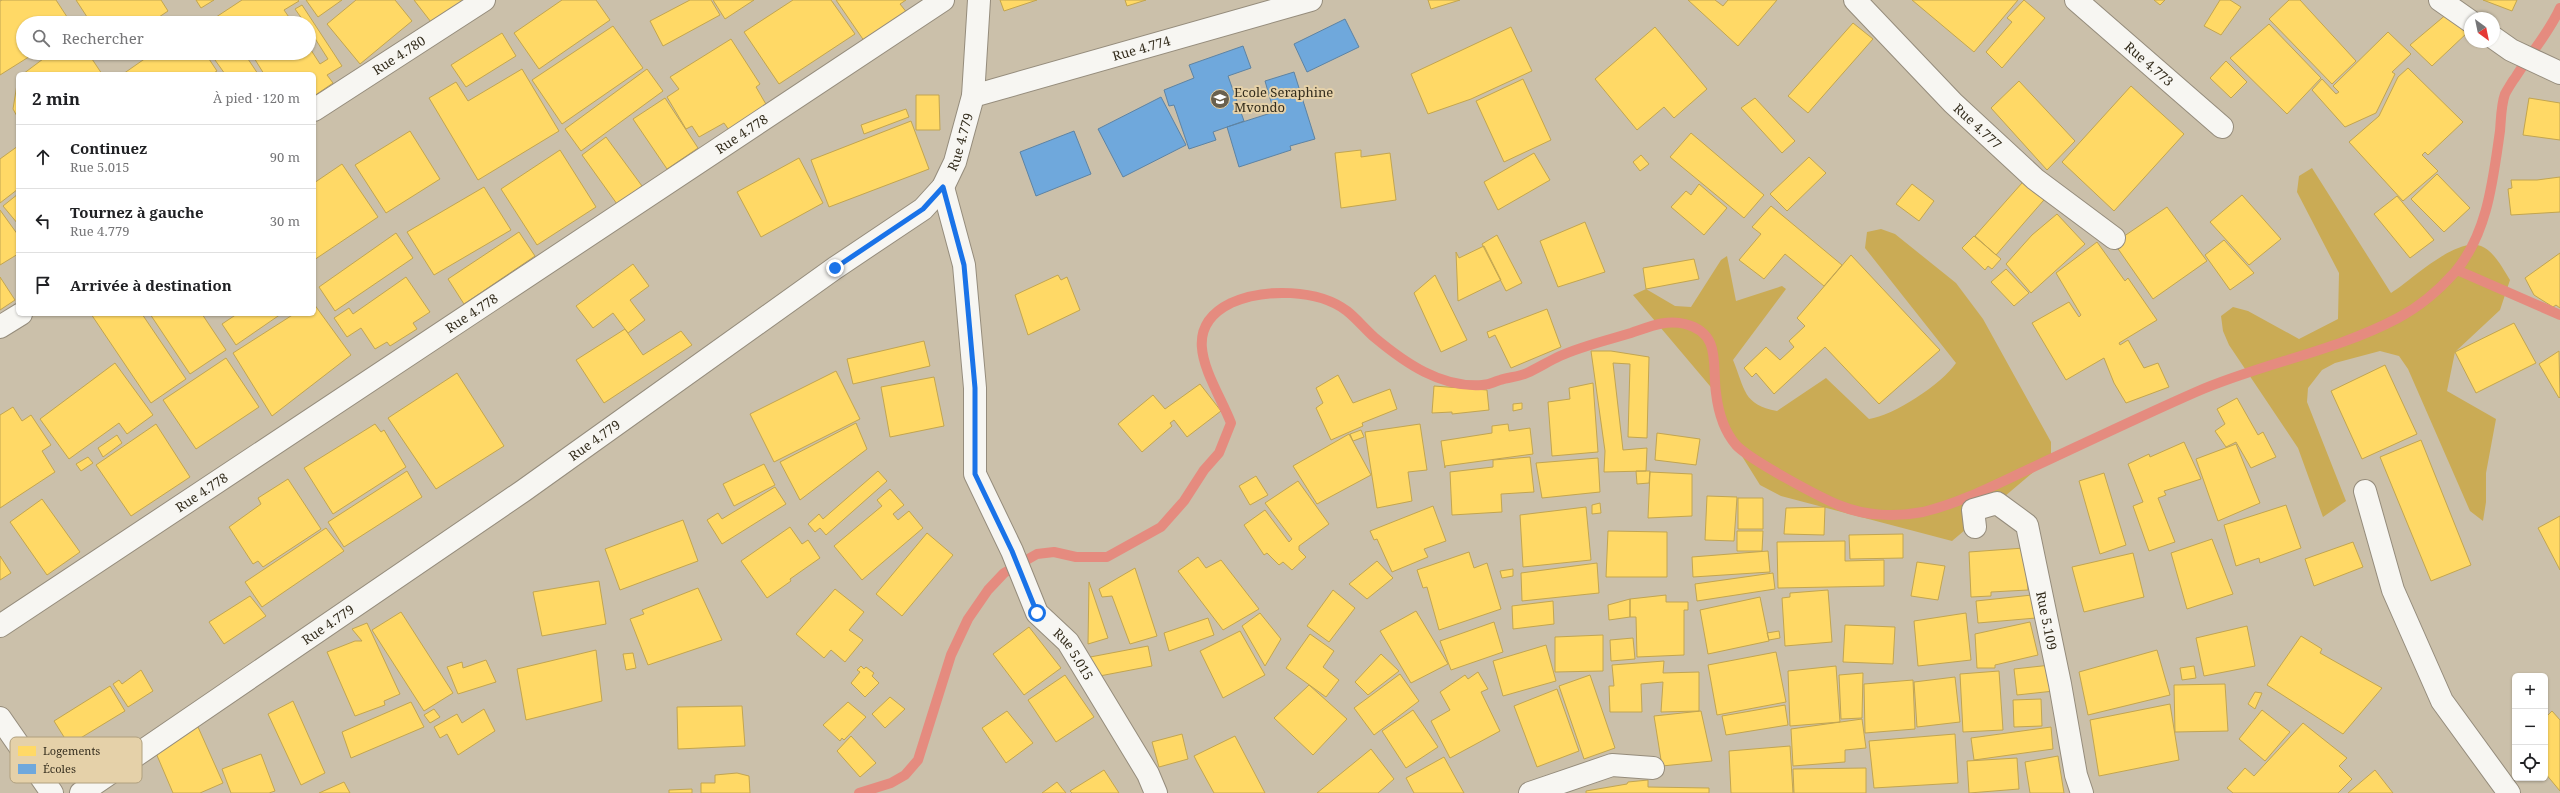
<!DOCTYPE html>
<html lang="fr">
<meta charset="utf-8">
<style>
body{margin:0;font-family:"Noto Serif",serif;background:#f2f2f2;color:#202124}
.controls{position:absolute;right:12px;bottom:12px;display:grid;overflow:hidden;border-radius:6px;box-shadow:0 1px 3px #0004}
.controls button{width:36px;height:36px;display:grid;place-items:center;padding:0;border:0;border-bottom:1px solid #e0e0e0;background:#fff;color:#202124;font:20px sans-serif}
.compass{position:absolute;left:2464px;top:12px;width:36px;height:36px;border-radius:50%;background:#fff;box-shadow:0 1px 3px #0004;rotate:147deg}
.stop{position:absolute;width:12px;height:12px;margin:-9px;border:3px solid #1a73e8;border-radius:50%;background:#fff}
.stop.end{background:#1a73e8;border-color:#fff;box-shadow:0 1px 4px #0008}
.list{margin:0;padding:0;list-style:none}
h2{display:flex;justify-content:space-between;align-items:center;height:52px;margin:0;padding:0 16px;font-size:17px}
h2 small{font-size:13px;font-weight:400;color:#757577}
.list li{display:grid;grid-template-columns:26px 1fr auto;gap:12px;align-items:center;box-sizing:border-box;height:64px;padding:0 16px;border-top:1px solid #e0e0e0}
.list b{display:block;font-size:15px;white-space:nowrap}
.list p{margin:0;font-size:13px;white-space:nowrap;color:#757577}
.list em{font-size:13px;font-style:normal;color:#757577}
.icon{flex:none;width:22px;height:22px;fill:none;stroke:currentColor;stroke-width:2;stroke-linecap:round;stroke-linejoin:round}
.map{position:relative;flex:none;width:2560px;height:793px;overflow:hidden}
.search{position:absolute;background:#fff;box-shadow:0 1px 3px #0004;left:16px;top:16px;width:300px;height:44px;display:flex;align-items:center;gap:10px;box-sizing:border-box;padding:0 14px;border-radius:22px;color:#757577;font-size:15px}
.panel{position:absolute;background:#fff;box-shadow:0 1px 3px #0004;left:16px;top:72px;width:300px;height:244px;border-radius:6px}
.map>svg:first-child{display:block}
</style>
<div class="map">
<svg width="2560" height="793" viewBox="0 0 2560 793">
<rect width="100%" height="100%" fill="#cbc0aa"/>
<!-- green -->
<path fill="#caab55" d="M2312,168L2391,293C2412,280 2455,237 2481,246C2494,251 2503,269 2510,280L2500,310L2455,352L2447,391L2496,419L2486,473V502L2483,521L2470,511L2408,369L2399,356L2380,351L2335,363L2322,370L2308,388L2307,402L2346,501L2323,517L2298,448L2229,345L2223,331L2221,316L2233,307L2248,311L2299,339L2338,319L2339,273L2297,192L2299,176Z
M1881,229L1895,234L1956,283L1983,319L2051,442V457L1952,541L1781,496L1760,485L1725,429L1715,392L1633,295L1646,289L1675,306L1691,307L1721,260L1727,256L1736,301L1782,286L1786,289L1733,360C1745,389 1743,405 1777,411L1826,378L1869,419C1893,416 1942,384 1956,363L1865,248L1867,232Z"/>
<!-- homes -->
<path fill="#ffd966" stroke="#c2a550" d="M2,0H56L71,23H23V53H35L0,75V1Z
M76,0H161L168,11L150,23H91Z
M196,0H214L201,8Z
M242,0H298L299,1L284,10L293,23H207Z
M306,0H342L318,17Z
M356,0H395L412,21L360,64L327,24Z
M414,0H464L431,22Z
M562,0H596L610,20L539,69L514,33Z
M690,0H711L720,15L663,46L650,21Z
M713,0H754L725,19Z
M793,0H831L855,34L779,84L744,32Z
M836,0H906L900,4L912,19L869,48Z
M1000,0H1037L1004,11Z
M1125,0H1146L1127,6Z
M1428,0H1460L1431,9Z
M1688,0H1715L1723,6L1728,0H1777L1738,46Z
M1912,0H2018L1974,52Z
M2024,0L2045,18L2002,68L1986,52L2012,22L2007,18Z
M2154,0H2165L2160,5Z
M2220,0H2230L2241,7L2221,35L2204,26Z
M2289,0H2300L2356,61L2332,84L2269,19Z
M2483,0H2517L2512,11Z
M302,5L342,66L327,75L333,83L314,96V74H264L251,53H309V47L320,64L328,59L309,29V23H305L295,9Z
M2448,13L2468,32L2432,66L2410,45Z
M1853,23L1873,39L1808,113L1788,96Z
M2269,24L2321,78L2287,114L2230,58Z
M613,26L643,68L562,124L532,80Z
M1511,27L1532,71L1471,99L1428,114L1411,74Z
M1655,27L1707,89L1674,118L1664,107L1637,130L1595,79Z
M2388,32L2411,54L2392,72L2395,74L2376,113L2345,127L2312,90L2322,79L2336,94L2339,92L2333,86Z
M502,33L516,56L466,87L451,65Z
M731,39L760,84L756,87L767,106L729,130L724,123L699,137L692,126L686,129L667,97L679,89L670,77Z
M51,53H88L102,74H23Z
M153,53H205L217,71L212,74H123Z
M225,53H244L258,74H225L215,60Z
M2226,61L2247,82L2231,98L2210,78Z
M2408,68L2463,122L2428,155L2425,152L2422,155L2438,171L2403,201L2349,142L2379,116L2398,77Z
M522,69L559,131L478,180L429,98L456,82L468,101Z
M647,69L663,91L581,151L565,129Z
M18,78V118L13,109Z
M1523,79L1551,140L1504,162L1476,101Z
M2019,81L2075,141L2047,170L1991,108Z
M2131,86L2184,134L2114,211L2062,162Z
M916,95H939L940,130H916Z
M665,98L698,148L667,169L633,119Z
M1755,98L1795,141L1782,153L1741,108Z
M2529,98L2560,103V140L2523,135Z
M906,109L909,117L864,134L861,125Z
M911,121L929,169L829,207L811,160Z
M410,131L440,179L386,213L355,165Z
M1691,133L1764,195L1744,218L1670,157Z
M606,137L642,186L617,204L582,155Z
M18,146V189L0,203V159Z
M560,150L596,207L537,245L501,189Z
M1361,150V157L1390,153L1396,200L1341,208L1335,153Z
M1534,153L1550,180L1498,210L1484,182Z
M1641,155L1649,164L1640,171L1633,162Z
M1809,157L1826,173L1787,211L1770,194Z
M799,158L823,203L761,237L737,192Z
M342,164L378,217L314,260V183Z
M2030,174L2050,193L1996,255L1975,236Z
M2437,174L2470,208L2444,232L2411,199Z
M2560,177V212L2511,215L2508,189L2512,188L2511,180H2537Z
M1699,184L1727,208L1704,235L1671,207L1686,191L1691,195Z
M1912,184L1934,201L1919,221L1896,204Z
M484,187L511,230L434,275L407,232Z
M18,194V224L3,206Z
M2242,195L2281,239L2249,265L2210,222Z
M2397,196L2434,240L2410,258L2374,214Z
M1771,206L1842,265L1824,286L1785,254L1764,279L1739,260L1761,234L1752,227Z
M2167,207L2207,261L2153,299L2114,243Z
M0,210L18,235V254L0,265Z
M2057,214L2085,244L2031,293L2006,264L2032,235Z
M1585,222L1605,272L1558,287L1540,241Z
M519,232L535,256L464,304L448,279Z
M396,233L413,258L335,311L319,287Z
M1497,235L1522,283L1506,291L1482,244Z
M1974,236L2001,259L1992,269L1988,266L1985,270L1962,248Z
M2224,240L2254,273L2230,290L2205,255Z
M2097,242L2125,281L2128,278L2157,320L2119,343L2120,345L2128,340L2144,368L2158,363L2169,387L2126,403L2114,383L2104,358L2066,380L2032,323L2069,302L2079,317L2081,315L2056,273Z
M1484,246L1501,280L1458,301L1456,252L1459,258Z
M2560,253V308L2556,305L2553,307L2534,295L2525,278Z
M1851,255L1940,350L1879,404L1825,347L1774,394L1756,373L1752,377L1744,368L1766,347L1780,360L1794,347L1789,341L1805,326L1797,318Z
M1694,259L1699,279L1646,289L1643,268Z
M633,264L649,286L630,300L645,320L628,333L613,313L593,328L576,306Z
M2006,269L2029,293L2014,306L1991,282Z
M1058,275L1061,280L1067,277L1080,310L1028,335L1015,295Z
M1435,275L1467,340L1441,352L1414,293Z
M0,277L15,300L0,310Z
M406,277L430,312L413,323L417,329L390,346L387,342L375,349L361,328L347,337L334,318L349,308L353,314Z
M314,304L351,355L272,416L233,353L294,314H314Z
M1547,309L1561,347L1511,368L1495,335L1489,338L1487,332Z
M91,314H142L186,379L151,403Z
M150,314H202L226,350L190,374Z
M237,314H281L236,345L222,324Z
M2514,323L2536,363L2476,393L2455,352Z
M625,329L643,355L681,331L692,345L604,403L576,360Z
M924,341L930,366L853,384L847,359Z
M1591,351H1611L1649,357L1647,438L1628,437L1630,364L1613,363L1623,450L1647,448L1646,471L1604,472L1605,451Z
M2559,351L2560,397L2559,398L2539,364Z
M226,358L259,407L196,449L163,400Z
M115,363L153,415L127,434L119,423L69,459L40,419Z
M2385,365L2417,434L2362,459L2331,391Z
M836,371L860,419L774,462L750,414Z
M457,373L504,446L436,489L388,418Z
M1338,375L1353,403L1390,389L1397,409L1362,423L1363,426L1331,440L1316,408L1323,403L1316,388Z
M934,377L944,426L890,437L881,387Z
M1593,383L1598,452L1552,456L1548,402L1570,399L1569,388Z
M1200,384L1221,411L1187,437L1174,420L1170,423L1172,426L1142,452L1118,424L1153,395L1165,409Z
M1434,386L1487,390L1489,410L1452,414V412L1432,413Z
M2237,398L2258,435L2263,432L2276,457L2251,468L2236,442L2226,447L2215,431L2225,424L2217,409Z
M1522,403V409L1513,411V404Z
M13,407L22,421L31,415L51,445L42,451L55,472L0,508V415Z
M856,423L867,449L800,500L780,462Z
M156,424L190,477L131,516L96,465Z
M375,424L381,432L384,430L406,467L333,514L304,468Z
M1420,424L1427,470L1408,472L1412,501L1377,508L1365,432Z
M1508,424L1509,431L1530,428L1533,454L1445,466V468L1441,441L1492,433V426Z
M1361,430L1364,437L1353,441L1350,434Z
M1657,433L1700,439L1696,465L1655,460Z
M1349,434L1371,475L1317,504L1293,466Z
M117,435L122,443L103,457L98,448Z
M2421,440L2471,565L2431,581L2380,457Z
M2184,442L2201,479L2164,491L2166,495L2158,498L2175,542L2149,551L2133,506L2143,502L2128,464L2149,454L2150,457Z
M2236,444L2260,503L2218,521L2196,459Z
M88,457L93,463L81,471L76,464Z
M1530,457L1534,492L1501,494L1502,512L1452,515L1450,472L1493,467V460Z
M1598,458L1600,492L1542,498L1536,463Z
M764,464L775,485L734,506L723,484Z
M407,471L422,497L344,547L328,522Z
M878,471L887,481L826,535L820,528L815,532L808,524L819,514L823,519Z
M1636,471H1650L1649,483L1637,484Z
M1650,472L1692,474V516L1648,518Z
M2104,473L2126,545L2100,554L2079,481Z
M1256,476L1268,495L1250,505L1239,486Z
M288,479L321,529L263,567L258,561L253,564L229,527L261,504L258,498Z
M1298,481L1329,524L1299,546V550L1306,557L1292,570L1283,562L1279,565L1267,553L1264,555L1244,525L1265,510L1289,542L1292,539L1265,503Z
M775,487L786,504L722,544L707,520L718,513L722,519Z
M890,489L904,505L893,514L898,520L909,511L923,528L862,580L834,546L882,506L877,500Z
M1707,496L1737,497L1734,541L1705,540Z
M1738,498H1763V529H1738Z
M42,499L80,552L47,575L10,522Z
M1600,503L1601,513L1592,514V505Z
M2286,505L2301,548L2260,563L2259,558L2236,566L2224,525Z
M1433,506L1446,541L1424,549L1428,557L1392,572L1377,539L1374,540L1370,531Z
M1586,507L1591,560L1523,567L1520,515Z
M1825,507L1824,535L1784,534L1786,508Z
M2560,516V570L2538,528Z
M683,520L698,561L620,590L605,549Z
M790,527L802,544L808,540L820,558L790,579L791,581L767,598L741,561Z
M326,528L344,551L262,607L245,582Z
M1608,531L1667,532V577H1606Z
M1737,531H1763L1762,551H1737Z
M927,533L953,555L902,616L876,594Z
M1903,534V558L1850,559L1849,535Z
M2212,539L2233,594L2187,609L2171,553Z
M1845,541V561L1884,560V586L1778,588L1777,542Z
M2353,542L2363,567L2314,586L2305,559Z
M2024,548L2028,590L1991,592V596L1971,597L1969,552Z
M1768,551L1770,572L1693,577L1692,557Z
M1469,552L1474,568L1487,563L1501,609L1439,630L1427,587L1423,588L1417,570Z
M2133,553L2144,597L2084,612L2072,567Z
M0,556L11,573L0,580Z
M1198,557L1206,568L1221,560L1259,609L1223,630L1178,571Z
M1377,561L1393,578L1367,599L1349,584Z
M1917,562L1945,566L1938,600L1911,596Z
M1597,563L1599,593L1522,601L1521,573Z
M1135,568L1157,636L1130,644L1112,596L1102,597L1099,589Z
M1513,569V576L1502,578L1500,571Z
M1773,573L1775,589L1697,601L1695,584Z
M599,581L606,624L542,636L533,592Z
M1089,582L1108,638L1088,644Z
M698,588L722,640L648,665L630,619L644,614L642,610Z
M835,589L864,612L849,630L863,640L845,662L831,650L824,658L796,634Z
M1333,590L1355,608L1329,642L1307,626Z
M1828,590L1832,642L1785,646L1782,598L1790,597V593Z
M1666,595V602H1688V610H1684V655L1637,657L1636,617H1630V599Z
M2032,595L2036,618L1978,623L1976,601Z
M250,596L266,616L224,644L209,622Z
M1760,597L1769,641L1708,654L1700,610Z
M1630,599V617L1609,620L1608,605Z
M1553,601L1554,624L1513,629L1512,606Z
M1416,611L1448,664L1411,683L1380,631Z
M401,612L453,693L424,711L372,630Z
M1260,613L1281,639L1265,666L1242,626Z
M1966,613L1971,660L1918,666L1914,621Z
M1208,618L1214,635L1169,651L1164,633Z
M1494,622L1503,652L1451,670L1440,641Z
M2030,622L2038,655L1995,665V668H1977L1975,634Z
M367,623L400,694L384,701L385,705L355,716L327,652L355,641H362L352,629Z
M1845,625L1895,627L1893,664L1843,662Z
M2247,626L2255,666L2204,676L2196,638Z
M1029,627L1061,668L1024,695L993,654Z
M1240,631L1265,675L1223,698L1200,651Z
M1779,631L1780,638L1769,640L1767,633Z
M1310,634L1334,651L1323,667L1339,680L1326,697L1286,668Z
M1603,635V671L1555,672V637Z
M2301,636L2322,649L2320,653L2382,688L2343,734L2267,685Z
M1633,638L1635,659L1611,661L1610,640Z
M1546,645L1556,681L1503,696L1493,661Z
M1148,646L1152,666L1089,678L1085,658Z
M596,650L602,701L526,720L517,669Z
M2157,650L2170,695L2088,715L2079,672Z
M1776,652L1786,702L1717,715L1708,665Z
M633,653L636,668L626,670L623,654Z
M1381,654L1399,671L1368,695L1355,682Z
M486,660L496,682L458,694L447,667L462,662L463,668Z
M1664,661L1663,673L1699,672V711L1661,712L1663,682L1641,684L1642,712H1610L1609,686H1614L1612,665Z
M2051,665L2054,691L2017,695L2014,669Z
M861,666L864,669L866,667L874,673L872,676L879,683L865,697L851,683L860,672L857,670Z
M1836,666L1840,722L1790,726L1788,671Z
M2194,666L2196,678L2182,680L2180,668Z
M141,670L153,691L128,707L113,684L119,680L122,684Z
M1999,671L2003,730L1963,732L1960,674Z
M1478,672L1488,689L1481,692L1500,731L1450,758L1431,721L1450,710L1440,692L1465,675L1468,679Z
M1863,673L1862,718L1841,719L1839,675Z
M1400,674L1419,701L1374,735L1354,708Z
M1065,675L1094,717L1056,742L1028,700Z
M1590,675L1615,748L1584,759L1559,686Z
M1955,677L1960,722L1917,727L1914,682Z
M1913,680L1915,729L1865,733L1864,684Z
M2225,684L2228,731L2175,732L2174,685Z
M1309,685L1347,719L1313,755L1274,718Z
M110,686L125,711L69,745L54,721Z
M1557,689L1579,751L1537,767L1514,706Z
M2255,692L2262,693L2255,709L2248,704Z
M890,697L905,709L885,728L872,714Z
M2041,699L2042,726L2014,727L2013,700Z
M293,701L325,773L301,785L268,714Z
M411,702L424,727L351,758L342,732Z
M848,702L866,717L844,740L842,738L840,741L823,725Z
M2170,704L2179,760L2099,776L2090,720Z
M1785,705L1788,725L1726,735L1722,716Z
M742,706L745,746L678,749L677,707Z
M434,709L440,717L430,723L424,715Z
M484,709L495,731L458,755L447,734L440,738L434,727L457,714L462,723Z
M1413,710L1438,747L1406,768L1382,731Z
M2262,710L2290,732L2265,761L2239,739Z
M1007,711L1033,743L1006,763L982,728Z
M1701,711L1712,761L1662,766L1654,716Z
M2552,711L2560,720V791L2545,773V718Z
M1862,719L1866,748L1845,750V762L1793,766L1791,729Z
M2303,723L2347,758L2339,766L2352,779L2338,793H2233L2227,788L2245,768L2254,776Z
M198,727L223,783L200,793H173L153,746Z
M2051,727L2053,749L1974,760L1971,738Z
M1182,734L1188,759L1159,767L1152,742Z
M1955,734L1958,783L1874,788L1869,741Z
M851,736L876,763L860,777L837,751Z
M1235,736L1265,793H1214L1197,762L1194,756Z
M1790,746L1793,793H1731L1729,751Z
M1371,749L1394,779L1378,793H1317Z
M261,754L275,791L269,793H231L222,769Z
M2058,756L2064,793H2030L2025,762Z
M1444,757L1464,793H1414L1406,778Z
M2017,758L2019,789L1969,793L1967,761Z
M1866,768V793H1794L1793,769Z
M1104,770L1119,793H1072L1070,791Z
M2375,770L2393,793H2348Z
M737,773L749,776L750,793H701V783H715V775Z
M1648,780V787L1709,788V793H1586V791L1627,784L1628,782Z
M344,782L350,793H319Z
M1057,782L1066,793H1042Z
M692,789V793H669V790Z"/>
<!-- schools -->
<path fill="#6fa8dc" stroke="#5d83a3" d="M1345,19L1359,47L1307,72L1294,44Z
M1243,46L1251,68L1228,76L1244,121L1213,132L1216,140L1189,149L1174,105L1169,106L1164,90L1194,78L1189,65Z
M1294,72L1315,139L1290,146L1291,150L1239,167L1227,127L1274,112L1265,81Z
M1161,97L1186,145L1123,177L1098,129Z
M1074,131L1091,174L1036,196L1020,152Z"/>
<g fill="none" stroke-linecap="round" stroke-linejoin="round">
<!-- stream -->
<path stroke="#e58b7f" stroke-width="10" d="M2457,270L2560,315
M859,793L891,783L905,775L918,760L951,655L968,619L988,590L1004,573L1037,554L1054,552L1076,557H1107L1161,527L1184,501L1204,470L1219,453L1231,423C1215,382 1174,331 1231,303C1265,288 1318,289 1347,311C1357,319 1365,329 1374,337C1405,363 1441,388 1482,385C1493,384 1490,383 1500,380C1509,377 1518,377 1527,373C1538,368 1549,361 1560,356C1582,346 1608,340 1631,333C1649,327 1666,319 1685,324C1722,333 1712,366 1716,393C1718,410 1724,431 1736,445C1750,460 1819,497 1841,506C1865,516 1897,517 1923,512C1960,503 1993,486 2027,470C2083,444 2139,417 2196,392C2262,363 2334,352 2398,318C2419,307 2439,290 2455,272C2488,233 2493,179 2500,131C2501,120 2501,105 2505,94C2506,92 2513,80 2515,78C2529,55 2549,33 2560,8"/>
<defs>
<g id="minor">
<path id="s1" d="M1855,0L1953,103L2035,179L2114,238"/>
<path id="s2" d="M2076,0L2222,127"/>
<path d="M2440,0L2470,21"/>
<path d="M2494,38L2511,50L2560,73"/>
<path id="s3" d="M973,96L1311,0"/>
<path id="s4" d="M314,110L484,0"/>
<path id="s5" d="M943,187L964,265L975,388V474L1012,551L1037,613L1068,642L1148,774L1156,793"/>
<path d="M0,327L21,314"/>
<path d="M2365,491L2393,590L2442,701L2509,793"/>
<path id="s6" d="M1975,527L1973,510L1997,503L2027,525L2060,684L2076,775L2082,793"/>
<path id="s7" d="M0,626L943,0"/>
<path d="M0,718L52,793"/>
<path id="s8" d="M81,793L523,491L835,268L923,209L943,187L955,162L973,96L979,0"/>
<path d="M1530,793L1612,765L1653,768"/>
</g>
</defs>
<!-- minor casing -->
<use href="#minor" stroke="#958c7c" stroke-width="24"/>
<!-- minor -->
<use href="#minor" stroke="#f7f6f2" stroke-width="22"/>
</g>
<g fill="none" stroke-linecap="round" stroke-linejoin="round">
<!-- route -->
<path stroke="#1a73e8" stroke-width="5" d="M835,268L923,209L943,187L964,265L975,388V474L1012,551L1037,613"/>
</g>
<!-- icons -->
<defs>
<symbol id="school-disc" viewBox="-11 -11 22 22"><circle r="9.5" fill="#69604e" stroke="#e5d1a9"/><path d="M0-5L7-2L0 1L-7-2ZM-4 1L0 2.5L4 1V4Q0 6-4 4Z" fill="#fff"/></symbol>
</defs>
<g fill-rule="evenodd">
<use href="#school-disc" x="1209" y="88" width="22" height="22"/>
</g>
<g text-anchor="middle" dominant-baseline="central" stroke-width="4" stroke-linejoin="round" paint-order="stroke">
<!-- street labels -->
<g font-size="13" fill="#342d1d" stroke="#e5d1a9">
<text stroke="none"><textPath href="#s3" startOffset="175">Rue 4.774</textPath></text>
<text stroke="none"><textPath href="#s4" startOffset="101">Rue 4.780</textPath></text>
<text stroke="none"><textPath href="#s2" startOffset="97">Rue 4.773</textPath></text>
<text stroke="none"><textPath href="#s1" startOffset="176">Rue 4.777</textPath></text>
<text stroke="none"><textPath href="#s7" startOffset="890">Rue 4.778</textPath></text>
<text stroke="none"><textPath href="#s8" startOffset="1103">Rue 4.779</textPath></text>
<text stroke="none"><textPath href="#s7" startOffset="566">Rue 4.778</textPath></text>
<text stroke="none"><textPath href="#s8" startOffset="623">Rue 4.779</textPath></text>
<text stroke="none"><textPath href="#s7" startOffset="242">Rue 4.778</textPath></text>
<text stroke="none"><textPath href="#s6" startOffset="177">Rue 5.109</textPath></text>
<text stroke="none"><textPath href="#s8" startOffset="299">Rue 4.779</textPath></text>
<text stroke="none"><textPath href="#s5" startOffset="498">Rue 5.015</textPath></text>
</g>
<!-- poi labels -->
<g font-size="13" fill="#342d1d" stroke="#e5d1a9" text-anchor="start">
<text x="1234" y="92">Ecole Seraphine<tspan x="1234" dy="15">Mvondo</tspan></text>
</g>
</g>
<!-- legend -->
<rect x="10" y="737" width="132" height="46" rx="6" fill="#e5d1a9" stroke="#b0a07f" stroke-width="1"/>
<rect x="18" y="746" width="18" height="10" fill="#ffd966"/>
<rect x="18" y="764" width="18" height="10" fill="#6fa8dc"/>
<g font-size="11" fill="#342d1d">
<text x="43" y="755">Logements</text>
<text x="43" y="773">Écoles</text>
</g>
</svg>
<div class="controls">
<button>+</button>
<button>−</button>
<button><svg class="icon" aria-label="locate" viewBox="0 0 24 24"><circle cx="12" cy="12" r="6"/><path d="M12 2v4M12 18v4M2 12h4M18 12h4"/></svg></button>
</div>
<svg class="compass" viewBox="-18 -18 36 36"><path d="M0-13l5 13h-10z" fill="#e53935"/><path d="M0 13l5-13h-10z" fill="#757577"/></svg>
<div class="stop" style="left:1037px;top:613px"></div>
<div class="stop end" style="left:835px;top:268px"></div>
<div class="search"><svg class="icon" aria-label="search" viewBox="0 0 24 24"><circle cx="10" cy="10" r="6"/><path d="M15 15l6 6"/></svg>Rechercher</div>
<section class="panel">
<h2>2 min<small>À pied · 120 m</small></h2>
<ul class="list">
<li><svg class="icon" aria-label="ahead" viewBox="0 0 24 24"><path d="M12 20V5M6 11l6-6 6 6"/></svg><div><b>Continuez</b><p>Rue 5.015</p></div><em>90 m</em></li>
<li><svg class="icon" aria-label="left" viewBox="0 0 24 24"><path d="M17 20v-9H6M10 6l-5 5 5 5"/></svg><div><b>Tournez à gauche</b><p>Rue 4.779</p></div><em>30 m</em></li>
<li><svg class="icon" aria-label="arrive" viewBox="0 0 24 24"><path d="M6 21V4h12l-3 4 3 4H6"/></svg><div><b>Arrivée à destination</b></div></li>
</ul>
</section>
</div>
